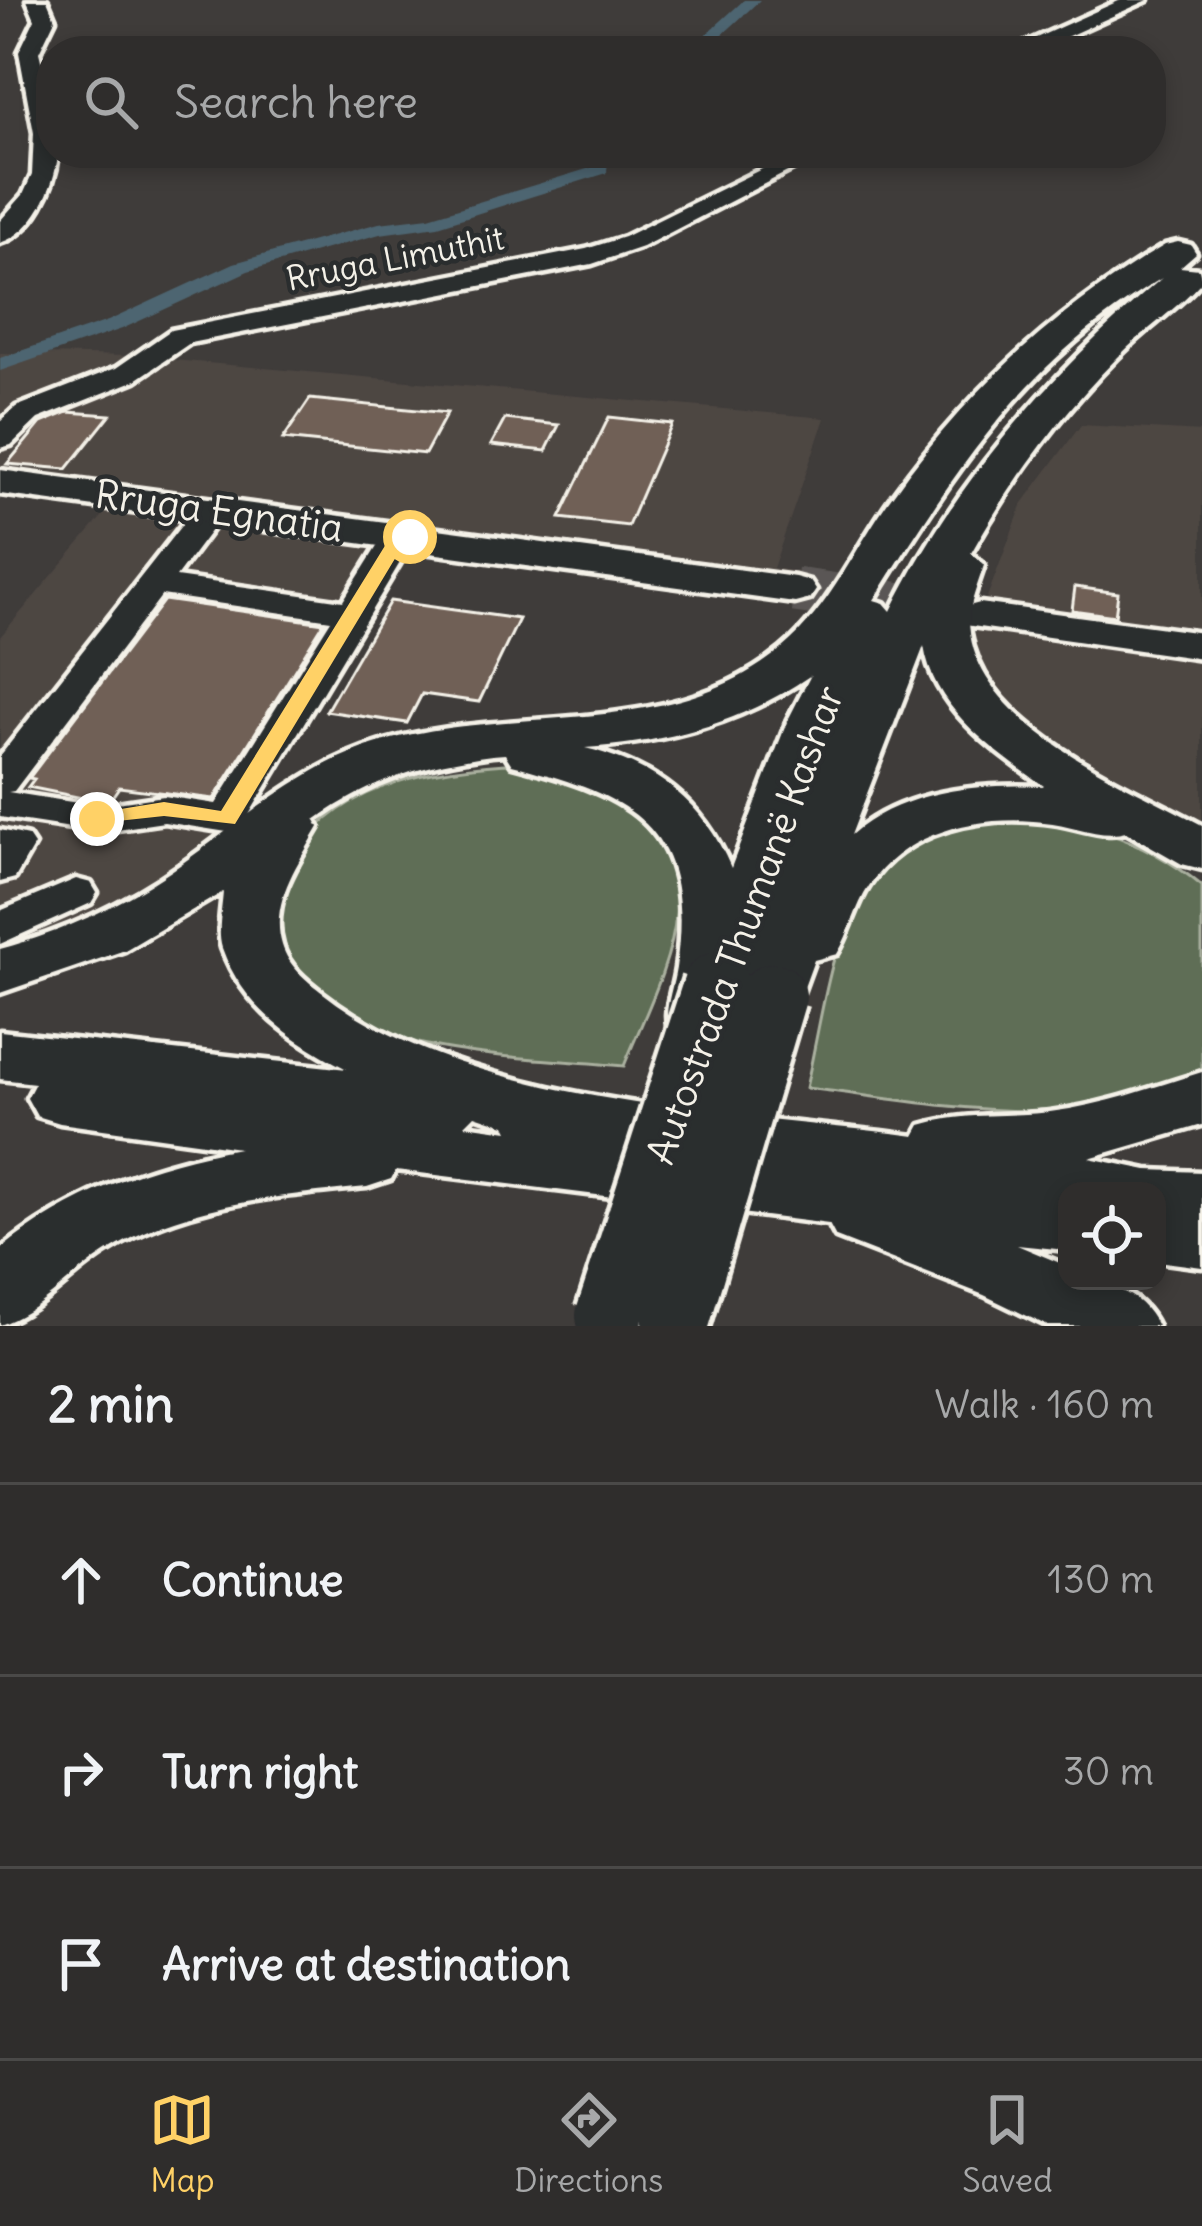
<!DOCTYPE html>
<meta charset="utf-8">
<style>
body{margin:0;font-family:Delius,sans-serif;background:#373534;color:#f1f3f6}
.controls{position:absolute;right:36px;bottom:36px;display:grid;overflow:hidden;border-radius:24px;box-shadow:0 6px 18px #0003}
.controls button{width:108px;height:108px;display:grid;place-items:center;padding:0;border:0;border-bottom:3px solid #4a4948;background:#2f2d2c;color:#f1f3f6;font:60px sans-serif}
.stop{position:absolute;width:36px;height:36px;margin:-27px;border:9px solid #ffd166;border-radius:50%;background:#fff}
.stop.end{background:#ffd166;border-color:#fff;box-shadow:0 3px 12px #0008}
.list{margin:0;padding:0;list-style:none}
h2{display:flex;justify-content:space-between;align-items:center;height:156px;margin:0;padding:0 48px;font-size:51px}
h2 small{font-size:39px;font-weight:400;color:#a7a8a9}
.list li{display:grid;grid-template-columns:78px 1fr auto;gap:36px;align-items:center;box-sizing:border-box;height:192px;padding:0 48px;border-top:3px solid #4a4948}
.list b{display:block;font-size:45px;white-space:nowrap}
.list em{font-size:39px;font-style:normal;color:#a7a8a9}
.icon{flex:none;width:66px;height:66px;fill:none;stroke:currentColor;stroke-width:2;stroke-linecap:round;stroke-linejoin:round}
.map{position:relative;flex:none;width:1202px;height:1326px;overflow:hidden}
.search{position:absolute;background:#2f2d2c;box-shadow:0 6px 18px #0003;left:36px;right:36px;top:36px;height:132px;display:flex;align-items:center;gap:30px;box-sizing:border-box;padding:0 42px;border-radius:48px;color:#a7a8a9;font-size:45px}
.sheet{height:732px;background:#2f2d2c}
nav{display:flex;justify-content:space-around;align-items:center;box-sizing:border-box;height:168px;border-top:3px solid #4a4948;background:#2f2d2c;font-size:33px;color:#a7a8a9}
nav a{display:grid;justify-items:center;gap:6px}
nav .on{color:#ffd166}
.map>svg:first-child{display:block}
</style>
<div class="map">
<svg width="1202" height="1326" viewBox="0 0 1202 1326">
<rect width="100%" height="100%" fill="#3f3c3a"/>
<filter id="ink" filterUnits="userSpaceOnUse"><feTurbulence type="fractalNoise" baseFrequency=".00833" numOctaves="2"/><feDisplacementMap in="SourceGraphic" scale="24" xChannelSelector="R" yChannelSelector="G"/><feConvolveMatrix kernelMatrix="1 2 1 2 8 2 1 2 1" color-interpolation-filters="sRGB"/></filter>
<g filter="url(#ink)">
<!-- built -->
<path fill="#4e4743" d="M0,353L128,356L825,418L773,568L806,573L795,590L410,537L226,830L148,889L48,938L0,953V637L117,499L0,482Z
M1081,425L1202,432V830L1026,725L991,686L973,656L976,626L1023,503Z"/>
<!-- green -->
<path fill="#5f6e56" stroke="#aab09f" stroke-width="3" d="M505,764C553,768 585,778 625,806C722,875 659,979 624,1066C530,1056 411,1060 329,1007C300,988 283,957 278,924C273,899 279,887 291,864C329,787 426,769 505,764Z
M998,815C1081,824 1136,831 1202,886V1071C1117,1142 910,1100 806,1088C837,948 834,846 998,815Z"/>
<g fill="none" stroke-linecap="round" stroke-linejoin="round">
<!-- canal -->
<path fill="#4d6571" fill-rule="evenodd" d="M744,0H760L705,51H688Z
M590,153H608L607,173L438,226L380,234L248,271L122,329L0,371V358L108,321L234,263L379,223L429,217L587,169L592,167Z"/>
</g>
<!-- building -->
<path fill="#706057" stroke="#f4f1e8" stroke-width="3" d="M310,399L447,413L425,454L283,439Z
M68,412L110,415L67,469L7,464L41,423Z
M609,417L672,424L628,526L560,518Z
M505,419L559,425L546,451L491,445Z
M1075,587L1118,593L1115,616L1072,610Z
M164,600L324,623L214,799L119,787L110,800L97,801L28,787L34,779L29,778Z
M390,601L519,619L479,702L422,694L407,723L326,711Z"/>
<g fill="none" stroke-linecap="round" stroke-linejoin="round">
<!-- major-tunnel -->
<path stroke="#5a5754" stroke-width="45" stroke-dasharray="45 22" stroke-linecap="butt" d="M795,590L953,612"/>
<defs>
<path id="minor" d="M27,0H47L55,19L39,52L51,103V153L58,155C54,188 35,232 0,243V221L23,195L32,175L34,133L19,52L35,19Z
M1121,0H1148L1035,51H1007Z
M794,153H824L642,247L592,264L190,343L136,380L38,419L11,445L0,448V422L16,407L116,368L171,330L586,249L624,237Z
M210,500L226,510L176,577L343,601L388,529L400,526L416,536L241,828L227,832L164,822L97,832L0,817V756L199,503ZM162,595L331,620L216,804L164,796L97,806L8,792L14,791Z
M0,830L28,836L34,845L15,878L0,882Z
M76,879L91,883L97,893L91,903L0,944V911Z"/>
<path id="major" d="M0,470L795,577L810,581L816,590L810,599L795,603L0,494Z
M980,603L1202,633V659L965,625L958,616L965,607Z"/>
<path id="highway" d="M1178,242L1191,245L1196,253L1180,267L1199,269L1202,281C1177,309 1144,330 1118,357C1060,415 1011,482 971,553L984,565C979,581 970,602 969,619C969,723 1125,783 1202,825V869L1182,864L1126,832C1100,839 1072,824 1044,822C982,815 906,829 869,886C855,907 850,933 837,954L814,960L795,1012L773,1019L751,1012L742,996L747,979L734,986L728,1023L719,1040L696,1046L673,1040C660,1015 672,995 676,968C696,826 634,797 512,765L505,754L492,755C425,764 371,780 315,820L319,827C299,862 269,902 282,945C288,966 307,981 323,993C467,1106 737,1113 915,1136L921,1125C962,1112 1007,1117 1050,1112C1104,1105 1151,1088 1202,1072V1125L1089,1158L1147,1170L1202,1172V1267L1157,1261V1191H1067V1250L1017,1245L1067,1266V1281C1105,1281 1140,1290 1157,1326H1048L984,1295L836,1237L829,1224L396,1170L391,1179L367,1187C278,1196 185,1203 107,1252C70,1275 41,1311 0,1325V1250C68,1194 153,1163 239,1148L60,1123L37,1116L27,1098L35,1083L0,1079V1031L347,1069C294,1041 243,1008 222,948C217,932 222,908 223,892L125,950L0,993V949C64,932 126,903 180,865C240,823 294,773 363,748C499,699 664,746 781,649C831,608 856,545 893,495C967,391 1056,310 1165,245ZM1162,278C1052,372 955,481 891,611L884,603L874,600C957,468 1024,362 1162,278ZM924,646C933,709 996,752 1044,786C980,783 901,790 851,835ZM811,675L787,722L731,868C703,801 655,765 585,748C668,742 742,723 811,675ZM475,1115L505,1125L508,1131L465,1125Z"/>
</defs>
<!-- minor casing -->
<use href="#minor" stroke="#f4f1e8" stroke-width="9"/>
<!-- major casing -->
<use href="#major" stroke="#f4f1e8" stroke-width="9"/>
<!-- highway casing -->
<use href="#highway" stroke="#f4f1e8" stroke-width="9"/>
<!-- minor -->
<use href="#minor" fill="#2a2d2e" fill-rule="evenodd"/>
<!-- major -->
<use href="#major" fill="#2a2d2e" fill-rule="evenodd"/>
<!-- highway -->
<use href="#highway" fill="#2a2d2e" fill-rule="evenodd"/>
<defs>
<path id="highway-bridge" d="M609,1316L716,986
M675,1326L773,996"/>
</defs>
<!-- highway-bridge casing -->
<use href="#highway-bridge" stroke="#f4f1e8" stroke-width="75" stroke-linecap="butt"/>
<!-- highway-bridge -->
<use href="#highway-bridge" stroke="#2a2d2e" stroke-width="66"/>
</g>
</g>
<!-- route -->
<path fill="#ffd166" d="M400,530L419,537L405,542L235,824L164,816L90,824V814L164,802L221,811L391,536Z"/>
<g text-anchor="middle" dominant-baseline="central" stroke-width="9" stroke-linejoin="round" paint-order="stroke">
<!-- far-street labels -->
<g font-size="33" fill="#f4f1e8" stroke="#2a2d2e">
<text transform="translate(395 258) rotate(-11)">Rruga Limuthit</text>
</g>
<!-- street labels -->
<g font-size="39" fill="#f4f1e8" stroke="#2a2d2e">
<text transform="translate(219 511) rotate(8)">Rruga Egnatia</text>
<text transform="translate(745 925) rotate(-70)">Autostrada Thumanë Kashar</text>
</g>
</g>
</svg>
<div class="controls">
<button><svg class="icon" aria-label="locate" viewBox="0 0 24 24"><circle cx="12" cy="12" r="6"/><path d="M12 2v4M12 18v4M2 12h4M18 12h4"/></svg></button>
</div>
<div class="stop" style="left:410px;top:537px"></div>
<div class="stop end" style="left:97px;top:819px"></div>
<div class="search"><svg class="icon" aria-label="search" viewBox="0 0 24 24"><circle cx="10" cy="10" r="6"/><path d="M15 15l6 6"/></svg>Search here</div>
</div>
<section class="sheet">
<h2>2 min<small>Walk · 160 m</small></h2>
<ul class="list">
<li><svg class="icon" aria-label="ahead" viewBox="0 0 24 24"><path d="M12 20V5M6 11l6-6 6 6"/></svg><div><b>Continue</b></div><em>130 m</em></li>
<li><svg class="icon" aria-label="right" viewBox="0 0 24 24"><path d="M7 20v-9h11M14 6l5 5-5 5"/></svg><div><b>Turn right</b></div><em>30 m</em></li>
<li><svg class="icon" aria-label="arrive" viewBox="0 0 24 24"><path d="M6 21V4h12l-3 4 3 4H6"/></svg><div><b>Arrive at destination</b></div></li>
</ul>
</section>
<nav>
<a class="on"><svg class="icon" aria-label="map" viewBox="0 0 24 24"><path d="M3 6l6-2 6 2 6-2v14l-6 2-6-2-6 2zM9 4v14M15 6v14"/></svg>Map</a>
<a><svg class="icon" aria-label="directions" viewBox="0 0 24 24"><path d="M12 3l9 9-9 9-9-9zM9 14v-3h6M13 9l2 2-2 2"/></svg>Directions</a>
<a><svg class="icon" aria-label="saved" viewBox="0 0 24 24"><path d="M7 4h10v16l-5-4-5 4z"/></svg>Saved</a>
</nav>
